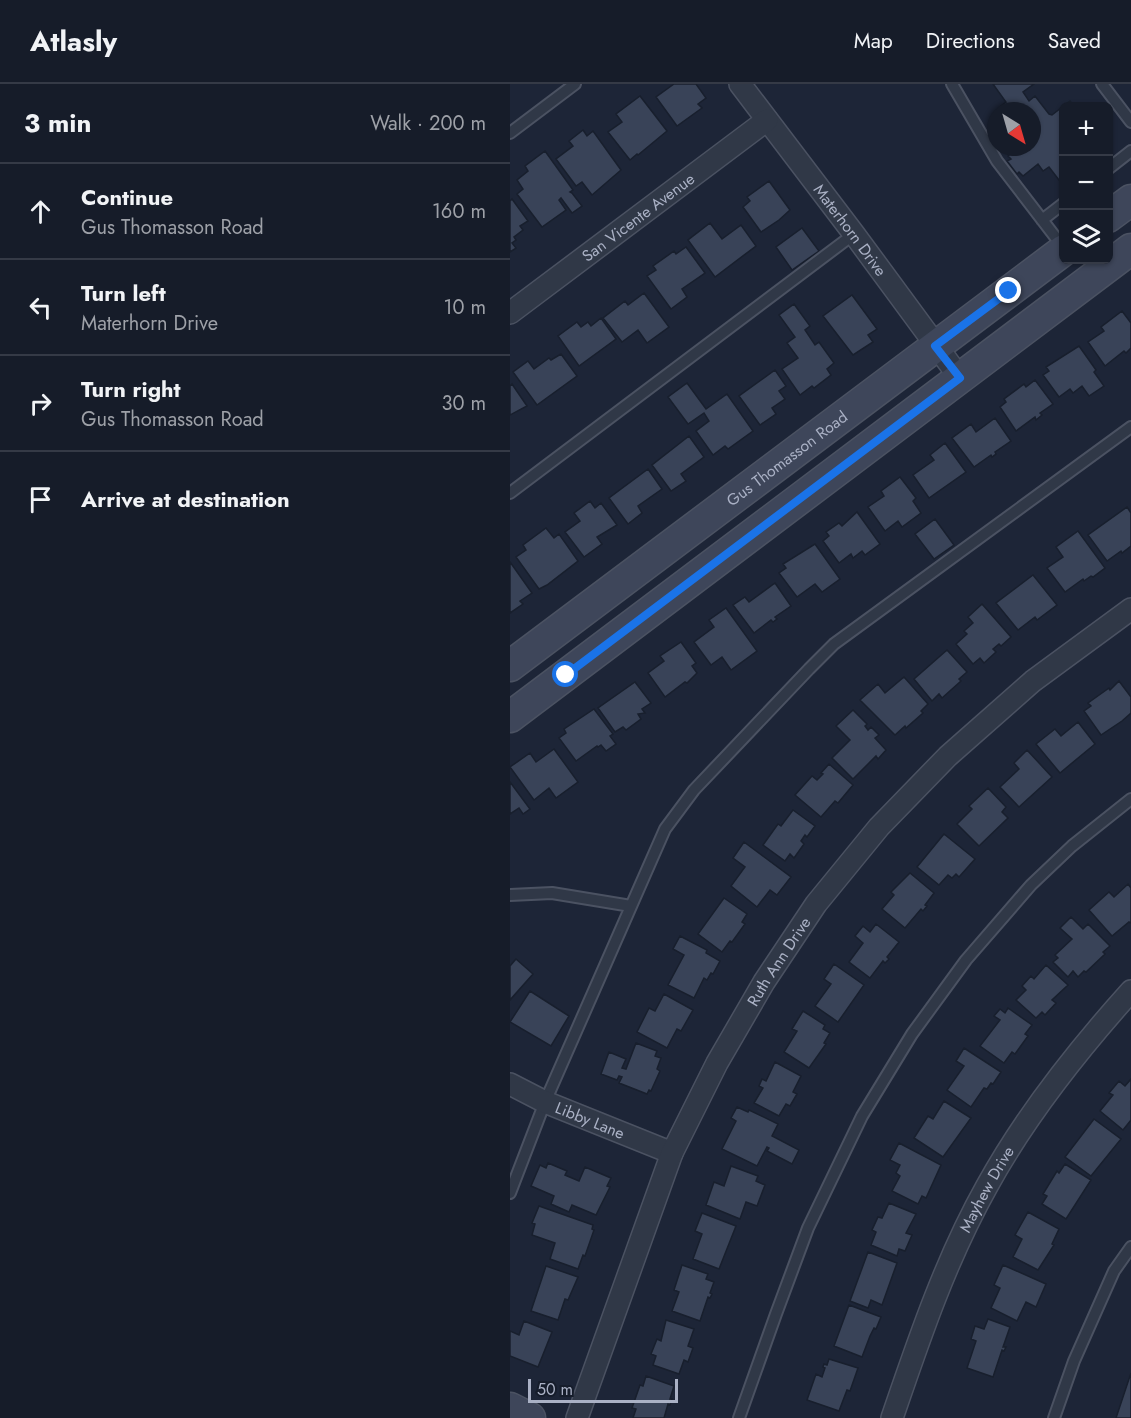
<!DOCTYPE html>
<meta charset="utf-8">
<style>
body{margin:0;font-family:Jost,sans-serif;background:#1f2531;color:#f1f3f6}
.controls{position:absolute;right:18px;top:18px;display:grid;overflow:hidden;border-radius:9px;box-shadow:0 2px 4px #0004}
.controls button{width:54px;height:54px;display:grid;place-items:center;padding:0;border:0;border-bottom:2px solid #353a46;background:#161c29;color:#f1f3f6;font:30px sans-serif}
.compass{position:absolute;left:477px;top:18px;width:54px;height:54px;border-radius:50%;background:#161c29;box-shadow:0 2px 4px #0004;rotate:143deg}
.scale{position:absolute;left:18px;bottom:15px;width:150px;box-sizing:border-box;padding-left:6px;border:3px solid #aab1c5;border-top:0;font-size:16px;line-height:21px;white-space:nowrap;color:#aab1c5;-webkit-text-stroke:4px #161d2b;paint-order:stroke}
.stop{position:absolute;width:18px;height:18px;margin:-14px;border:4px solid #1a73e8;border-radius:50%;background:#fff}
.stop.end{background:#1a73e8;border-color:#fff;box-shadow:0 2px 6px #0008}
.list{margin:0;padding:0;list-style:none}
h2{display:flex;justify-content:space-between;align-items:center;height:78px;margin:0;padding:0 24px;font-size:26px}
h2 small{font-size:20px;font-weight:400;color:#9ea1a8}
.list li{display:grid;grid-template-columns:39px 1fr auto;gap:18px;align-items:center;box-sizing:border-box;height:96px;padding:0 24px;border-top:2px solid #353a46}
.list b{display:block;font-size:22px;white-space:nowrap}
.list p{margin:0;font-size:20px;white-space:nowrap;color:#9ea1a8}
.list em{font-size:20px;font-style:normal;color:#9ea1a8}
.icon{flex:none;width:33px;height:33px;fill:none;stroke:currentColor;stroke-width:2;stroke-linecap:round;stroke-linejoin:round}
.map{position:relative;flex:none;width:621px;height:1334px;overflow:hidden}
header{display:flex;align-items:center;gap:36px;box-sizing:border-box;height:84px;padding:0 30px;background:#161c29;border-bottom:2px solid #353a46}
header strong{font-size:28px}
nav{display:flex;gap:33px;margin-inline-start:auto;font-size:21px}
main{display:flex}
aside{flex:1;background:#161c29}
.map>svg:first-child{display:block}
</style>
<header>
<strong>Atlasly</strong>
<nav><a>Map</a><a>Directions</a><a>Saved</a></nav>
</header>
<main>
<aside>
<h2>3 min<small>Walk · 200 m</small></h2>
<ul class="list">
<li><svg class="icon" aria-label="ahead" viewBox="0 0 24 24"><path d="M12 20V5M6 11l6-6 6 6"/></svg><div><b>Continue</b><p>Gus Thomasson Road</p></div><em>160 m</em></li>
<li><svg class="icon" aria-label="left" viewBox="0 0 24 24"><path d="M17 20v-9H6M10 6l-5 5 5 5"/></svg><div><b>Turn left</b><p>Materhorn Drive</p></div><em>10 m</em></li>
<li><svg class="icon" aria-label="right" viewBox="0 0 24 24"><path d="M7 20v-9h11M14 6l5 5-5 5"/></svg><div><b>Turn right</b><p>Gus Thomasson Road</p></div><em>30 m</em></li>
<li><svg class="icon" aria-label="arrive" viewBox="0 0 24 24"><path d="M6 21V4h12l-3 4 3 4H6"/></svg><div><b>Arrive at destination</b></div></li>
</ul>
</aside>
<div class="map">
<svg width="621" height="1334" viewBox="0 0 621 1334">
<rect width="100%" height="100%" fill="#1d2537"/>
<!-- building -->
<path fill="#394358" stroke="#181f2d" stroke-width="1.5" d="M164,0H186L196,14L188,20L192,24L167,42L146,13Z
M483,0H524L513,8L519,17L525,12L539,30L542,31L560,17L564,22H554V95L552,94L549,96L539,83L533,87L528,80L513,92L509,88L507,90L497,77L501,75L498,72L509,63H522V27H495L491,22L496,18Z
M130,12L157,47L128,71L127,70L120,76L98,48L112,38L106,30Z
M73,46L77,52L83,47L111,86L82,111L72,98L66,102L46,75L63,62L59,57Z
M35,67L63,106L60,108L62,109L72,122L62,129L51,114L49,116L56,126L32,143L7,110L13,105L7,96L18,87L15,82Z
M259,97L280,126L269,136L251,148L233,123L240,117L237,113Z
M2,115L18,137L10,142L13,146L4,153L6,156L2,159L6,164L0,168V117Z
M200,139L212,155L231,141L246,162L205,193L178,156Z
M292,144L309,167L282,186L266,163Z
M176,163L195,189L172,205L177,213L161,225L137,192L146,186L143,182L164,167L166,170Z
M134,209L159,243L137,259L128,246L112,258L93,234L115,217L118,221Z
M342,211L367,245L358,251L363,258L343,271L313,232Z
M284,220L300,242L295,246L305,261L309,258L324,279L317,285L321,291L304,304L302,302L290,311L272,285L288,274L277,259L285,253L269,231Z
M612,227L621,239V264L616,269L614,267L595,282L578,258L594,247L591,243Z
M91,234L106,255L69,282L48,252L67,238L71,243L78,238L81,242Z
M569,262L586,286L584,288L594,302L579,312L572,302L563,309L560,305L549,313L533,291L539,287L536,283Z
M51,270L67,292L27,321L3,288L18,277L24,285L39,274L41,276Z
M265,286L276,302L269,307L275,315L262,324L266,330L250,341L229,312Z
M525,296L543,320L530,329L532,331L526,336L525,333L506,347L490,323L496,318L494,315L514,300L516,303Z
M177,299L196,325L217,310L243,347L218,365L215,362L203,371L186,347L199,337L194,329L178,340L158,313Z
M2,300L17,322L0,331V302Z
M485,334L501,357L485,368L486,370L482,373L481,371L464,383L442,354L461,340L466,348Z
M179,352L194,373L171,390L176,397L161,407L142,381Z
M435,359L456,388L419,414L403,391L424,376L420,371Z
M138,385L152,405L128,422L132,429L118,440L99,414Z
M390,393L406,414L403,417L411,429L392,443L388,437L375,447L358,423L374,412L371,407Z
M80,417L85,424L91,419L107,441L87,453L92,460L74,473L55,448L70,437L64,429Z
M617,423L621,429V462L612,469L611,467L597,477L578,451Z
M347,428L370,460L355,471L352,467L343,474L341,470L329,479L313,457L319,452L316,448L329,439L332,442Z
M425,435L444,461L424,475L405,450Z
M36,444L44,454L49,450L68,477L37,501L29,505L6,473L16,466L13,461Z
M568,447L595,484L583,493L581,492L574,497L573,495L555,508L537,484L553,473L546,463Z
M305,460L330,495L312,508L305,500L287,513L269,489L276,484L273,480Z
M0,478L22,509L10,517L13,520L0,529Z
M523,491L547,521L527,536L525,533L508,546L486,519Z
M265,499L281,522L265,533L267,535L263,538L261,536L244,549L223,521L235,513L239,518Z
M472,520L501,553L491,562L489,560L483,565L486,568L474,579L470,574L463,580L446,560L457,550L454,547L463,539L458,533Z
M216,524L247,567L221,586L212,573L201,581L184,558L204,543L199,536Z
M171,558L186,579L182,582L187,589L177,599L175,598L155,613L138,589L154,577L150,572Z
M437,566L457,588L449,595L451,597L432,614L429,610L422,617L404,595Z
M394,593L418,620L411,627L413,629L396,644L395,642L385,651L350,616L368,600L375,609Z
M609,597L621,613V629L612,637L591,651L574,627L581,622L578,619L599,604L600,606Z
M125,598L141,619L132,625L135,629L128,630L131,635L116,646L113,643L105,648L88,624Z
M84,625L103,650L100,652L106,660L96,667L91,661L88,663L87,662L66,677L49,654L56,649L54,645Z
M343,626L357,640L355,642L358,646L361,643L369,651L365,654L376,666L368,675L366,672L343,695L322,674L340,656L326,642Z
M568,638L585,660L550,689L526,660L545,645L551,652Z
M44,665L68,698L46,714L39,704L24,716L0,683L20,669L26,678Z
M517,666L542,693L509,723L490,703L509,685L504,679Z
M319,680L343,701L328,719L325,717L311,733L285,711L302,692L307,696L313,690L311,689Z
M0,698L20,725L13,730L9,724L0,730Z
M478,704L496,723L492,728L498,734L469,762L447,740L462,725L459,722Z
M283,726L305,742L297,753L295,751L291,757L294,760L284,774L280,770L275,777L253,761L268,740L271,742Z
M434,750L465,775L449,793L446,790L442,794L438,791L429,801L407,783Z
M234,758L281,793L267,811L260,806L247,823L221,802L235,783L223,774Z
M400,789L424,809L415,821L417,822L413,827L411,825L395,844L372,825L384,811L381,808Z
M618,800L621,804V839L619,838L602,852L579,826L599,808L604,813Z
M214,814L237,830L232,838L235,840L222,858L220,857L212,868L188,850Z
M561,833L573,845L578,840L600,862L593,868L595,870L576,888L574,887L568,893L563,887L558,893L543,878L548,874L545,871L562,855L550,844Z
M366,840L389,858L377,873L379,875L375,879L373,877L360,894L339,878L353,859L345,852L353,842L360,848Z
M170,852L197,866L196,869L210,877L203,890L201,889L197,896L194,894L184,914L158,901L174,871L163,865Z
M6,875L23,890L0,916V882Z
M324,880L354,901L328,938L305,922L321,900L314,895Z
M536,881L558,901L542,916L546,919L535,931L532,928L526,934L506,916L516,906L512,902L521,892L524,895Z
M20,907L59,932L41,962L0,938Z
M154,910L183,926L171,947L167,945L157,964L127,948L139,924L145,927Z
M498,924L522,941L515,950L518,952L505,970L502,968L494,979L470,962L490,936L484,932L490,925L495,929Z
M293,927L315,941L313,945L320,949L314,959L316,960L299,984L274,968L287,947L282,945Z
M126,959L147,967L145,972L151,974L147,985L150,987L141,1007L139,1006L137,1010L109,999L112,993L109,992L107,996L91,990L99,968L116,975L112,984L116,985Z
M454,964L491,988L483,1000L481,999L477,1005L474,1004L461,1023L437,1006L454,982L446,977Z
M265,978L291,992L283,1008L287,1010L280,1022L276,1020L269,1032L244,1019L253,1004L249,1002L252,995L256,997Z
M621,995V1036L613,1046L590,1027L603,1011L599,1009L609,997L615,1002Z
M434,1017L461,1034L433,1073L404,1054L418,1032L423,1035Z
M227,1023L238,1028L239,1026L268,1040L262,1052L289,1066L282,1080L257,1067L259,1064L257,1063L247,1082L212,1065L226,1037L221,1034Z
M584,1035L611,1055L581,1092L555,1073Z
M389,1059L431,1081L416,1114L412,1112L408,1120L382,1107L390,1092L386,1089L390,1081L380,1076Z
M38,1079L57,1087L55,1091L69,1097L75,1083L101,1094L97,1102L100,1103L86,1131L62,1121L59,1128L41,1120L44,1112L21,1102L30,1081L36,1084Z
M555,1080L581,1096L556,1135L532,1120L537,1112L533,1110L547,1087L549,1089Z
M221,1082L248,1092L246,1097L255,1101L247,1122L236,1118L230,1135L196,1121L204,1098L214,1102Z
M379,1119L406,1130L396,1149L402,1151L395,1167L389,1165L387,1172L361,1161L366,1148L362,1146L368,1133L372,1134Z
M29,1122L83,1141L82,1145L84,1146L75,1172L73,1171L68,1185L40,1175L45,1159L22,1151L25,1140L22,1139Z
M518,1128L549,1145L542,1160L544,1161L528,1186L503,1173L512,1155L505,1151Z
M192,1129L226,1142L209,1185L183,1175L192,1150L185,1147Z
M358,1168L387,1179L372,1221L361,1216L358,1224L340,1217Z
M172,1181L198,1190L196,1195L204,1198L200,1209L202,1210L200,1214L198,1213L190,1237L162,1227L169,1208L164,1206Z
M493,1181L536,1200L526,1223L516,1218L507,1237L481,1224L490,1204L484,1201Z
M36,1182L68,1193L58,1216L55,1215L48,1236L21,1227Z
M339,1221L371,1233L366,1245L364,1244L360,1252L352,1273L324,1262Z
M478,1235L500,1243L493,1263H496L494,1267L492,1266L483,1293L457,1284L466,1257L461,1255L465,1242L474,1245Z
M156,1236L184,1245L178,1262L183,1264L178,1278L174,1276L169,1290L143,1281L146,1272L141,1270L147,1255L151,1257Z
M14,1237L42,1248L28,1283L0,1272V1247L9,1251Z
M319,1275L348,1284L340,1307L337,1306L329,1327L297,1316L306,1290L312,1293L315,1284L313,1283L314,1280L317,1281Z
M621,1289V1334H606Z
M136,1292L164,1302L160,1315H162L160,1321L158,1320L154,1334H123L126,1325L122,1324L130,1301L133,1302Z"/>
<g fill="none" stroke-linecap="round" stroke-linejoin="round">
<defs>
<path id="service" d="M442,0L487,77L553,163
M592,0L621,38
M0,49L65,0
M598,85L621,67
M532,136L554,119
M0,409L344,150
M0,811L42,809L121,822
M0,1109L35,1018L155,745L184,706L299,585L324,560L621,343
M229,1334L266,1230L298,1144L352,1032L402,950L456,876L521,801L562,762L621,715
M544,1334L564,1277L604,1187L621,1163"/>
<g id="minor">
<path id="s1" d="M230,0L344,150L450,294"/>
<path id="s2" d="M0,229L257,36"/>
<path id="s3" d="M0,1000L35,1018L162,1069"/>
<path id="s4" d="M67,1334L162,1069L207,979L254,898L306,820L369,743L438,672L523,597L621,525"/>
<path id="s5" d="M382,1334C409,1255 436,1175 477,1102C516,1031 567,967 621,907"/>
</g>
<g id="secondary">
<path d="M598,133L621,116"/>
<path id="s6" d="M0,582L554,166"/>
<path d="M0,633L621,165"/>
<path d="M0,1324L20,1334"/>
</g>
</defs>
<!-- service casing -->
<use href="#service" stroke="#4b5262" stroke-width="14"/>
<!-- minor casing -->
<use href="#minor" stroke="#4b5262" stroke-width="24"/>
<!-- secondary casing -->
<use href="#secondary" stroke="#4b5262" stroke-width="33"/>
<!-- service -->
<use href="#service" stroke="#303847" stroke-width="10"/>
<!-- minor -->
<use href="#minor" stroke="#303847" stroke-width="21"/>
<!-- secondary -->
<use href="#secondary" stroke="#3e465a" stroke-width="30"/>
</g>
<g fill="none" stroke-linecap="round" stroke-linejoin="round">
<!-- route -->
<path stroke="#1a73e8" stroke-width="8" d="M56,591L450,294L425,262L499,207"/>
</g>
<g text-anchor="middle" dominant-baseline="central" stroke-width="4.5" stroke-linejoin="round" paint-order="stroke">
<!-- street labels -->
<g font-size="16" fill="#aab1c5" stroke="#161d2b">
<text stroke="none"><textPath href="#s2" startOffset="160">San Vicente Avenue</textPath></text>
<text stroke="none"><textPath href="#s1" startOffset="183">Materhorn Drive</textPath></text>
<text stroke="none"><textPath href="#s6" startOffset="346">Gus Thomasson Road</textPath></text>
<text stroke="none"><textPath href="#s4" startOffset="501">Ruth Ann Drive</textPath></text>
<text stroke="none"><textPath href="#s3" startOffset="88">Libby Lane</textPath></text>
<text stroke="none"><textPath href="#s5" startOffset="248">Mayhew Drive</textPath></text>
</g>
</g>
</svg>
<div class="controls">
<button>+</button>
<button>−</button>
<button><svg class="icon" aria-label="layers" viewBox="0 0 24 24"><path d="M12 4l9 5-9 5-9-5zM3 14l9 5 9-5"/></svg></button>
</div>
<svg class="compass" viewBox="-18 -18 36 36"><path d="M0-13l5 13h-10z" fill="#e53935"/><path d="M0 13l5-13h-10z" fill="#9ea1a8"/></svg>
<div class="scale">50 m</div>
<div class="stop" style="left:56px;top:591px"></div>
<div class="stop end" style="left:499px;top:207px"></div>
</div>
</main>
